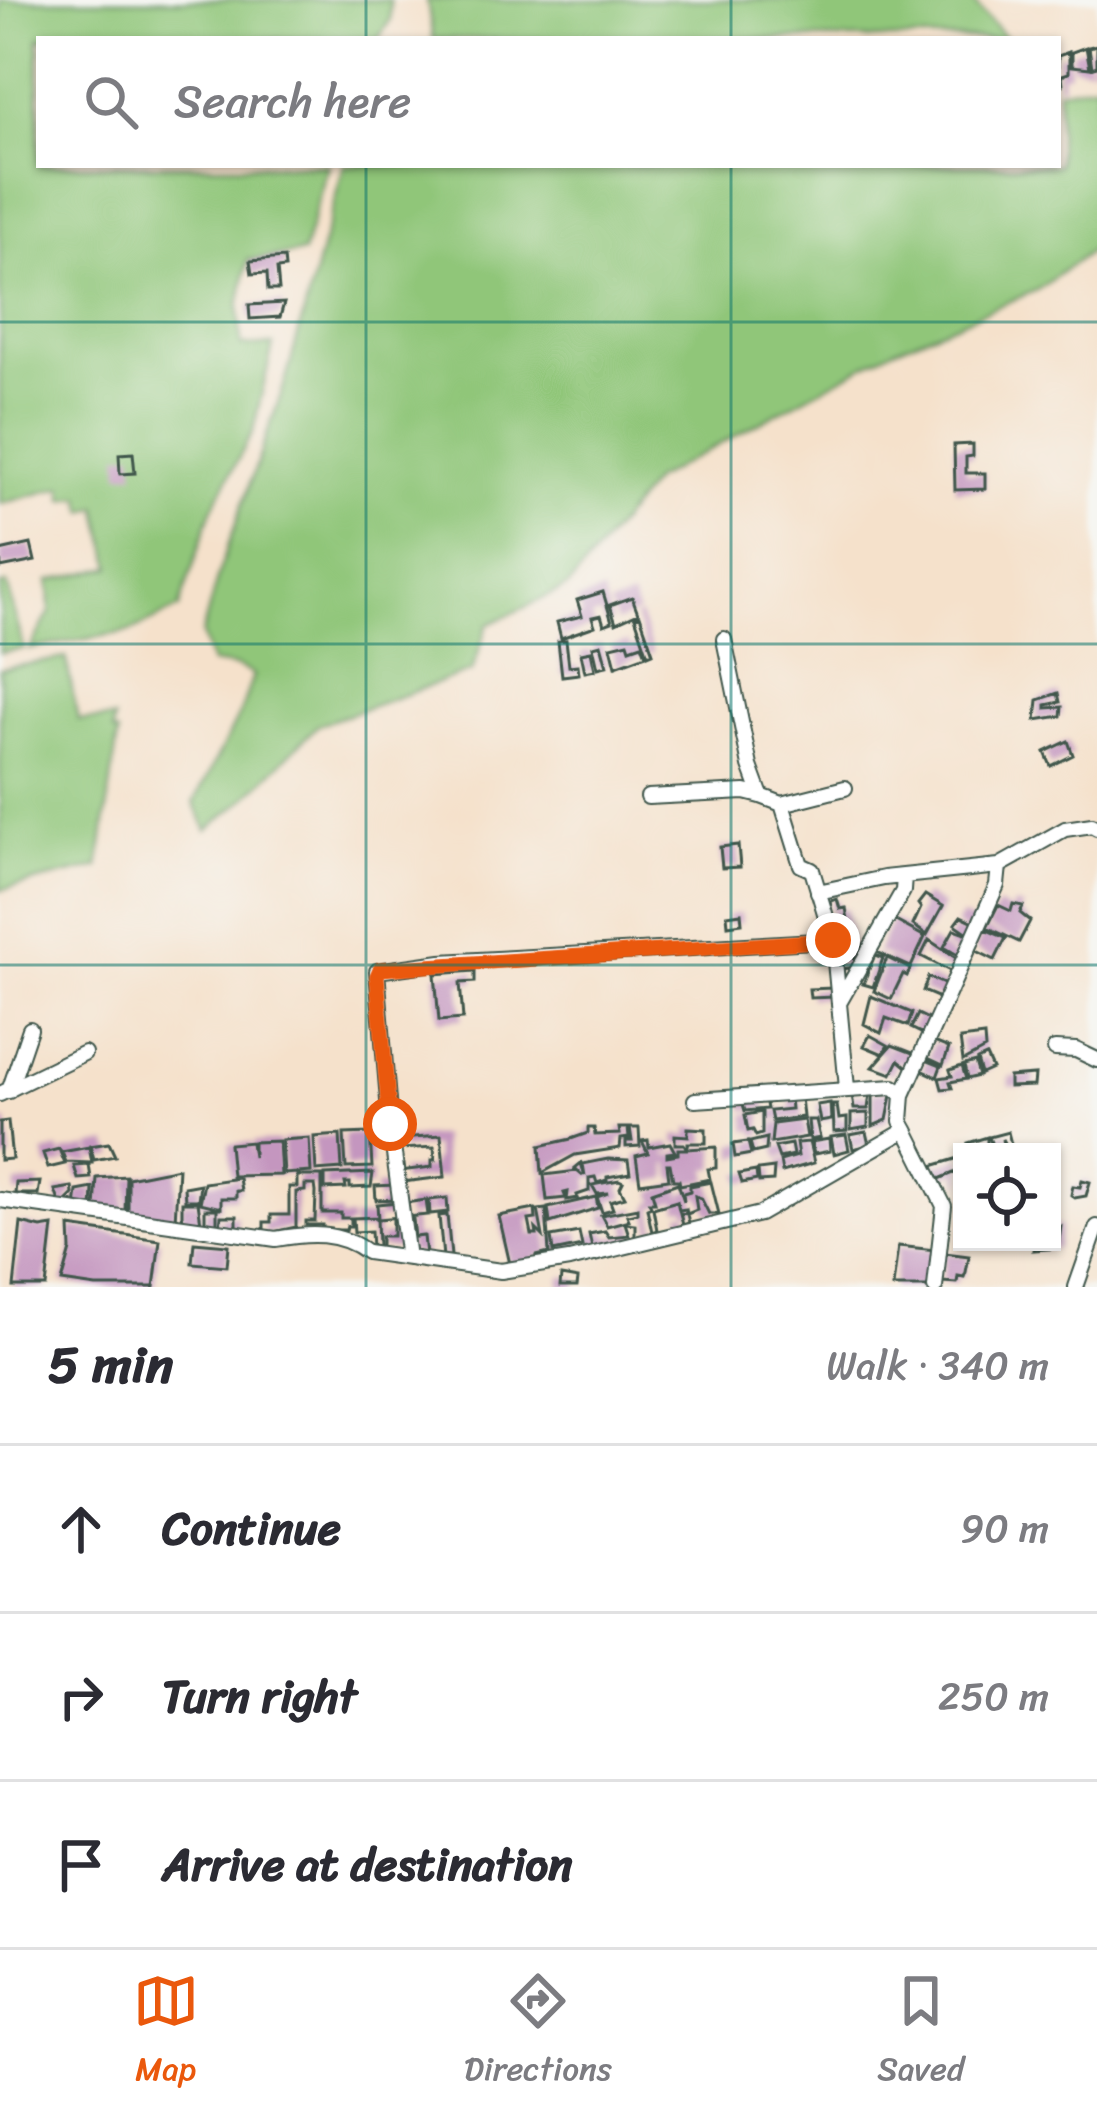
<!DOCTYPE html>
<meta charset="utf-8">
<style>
body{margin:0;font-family:Sriracha,sans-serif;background:#f2f2f3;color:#2b2b33}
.controls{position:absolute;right:36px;bottom:36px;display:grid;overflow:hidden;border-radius:0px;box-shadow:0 3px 9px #0004}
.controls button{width:108px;height:108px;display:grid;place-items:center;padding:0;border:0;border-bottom:3px solid #e1e1e2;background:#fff;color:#2b2b33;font:60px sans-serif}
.stop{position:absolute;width:36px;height:36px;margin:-27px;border:9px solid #ea580c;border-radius:50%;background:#fff}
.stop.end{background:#ea580c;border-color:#fff;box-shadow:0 3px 12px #0008}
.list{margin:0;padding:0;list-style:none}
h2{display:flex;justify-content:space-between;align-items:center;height:156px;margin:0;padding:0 48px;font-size:51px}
h2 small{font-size:39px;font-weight:400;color:#7c7c81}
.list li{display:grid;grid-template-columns:78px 1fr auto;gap:36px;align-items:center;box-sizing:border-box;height:168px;padding:0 48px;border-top:3px solid #e1e1e2}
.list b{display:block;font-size:45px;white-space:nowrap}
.list em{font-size:39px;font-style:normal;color:#7c7c81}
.icon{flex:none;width:66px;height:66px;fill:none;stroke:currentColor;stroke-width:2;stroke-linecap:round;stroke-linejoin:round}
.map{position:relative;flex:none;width:1097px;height:1287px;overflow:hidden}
.search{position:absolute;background:#fff;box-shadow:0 3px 9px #0004;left:36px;right:36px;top:36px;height:132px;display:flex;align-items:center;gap:30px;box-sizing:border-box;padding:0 42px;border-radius:0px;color:#7c7c81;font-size:45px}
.sheet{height:660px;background:#fff}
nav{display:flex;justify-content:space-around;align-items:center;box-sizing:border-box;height:168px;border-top:3px solid #e1e1e2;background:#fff;font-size:33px;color:#7c7c81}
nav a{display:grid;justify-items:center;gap:6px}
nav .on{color:#ea580c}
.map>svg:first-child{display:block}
</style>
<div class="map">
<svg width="1097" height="1287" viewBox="0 0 1097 1287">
<rect width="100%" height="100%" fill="#f6f6f2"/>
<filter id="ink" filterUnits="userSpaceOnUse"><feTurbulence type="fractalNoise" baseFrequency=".00833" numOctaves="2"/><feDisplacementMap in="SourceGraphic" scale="24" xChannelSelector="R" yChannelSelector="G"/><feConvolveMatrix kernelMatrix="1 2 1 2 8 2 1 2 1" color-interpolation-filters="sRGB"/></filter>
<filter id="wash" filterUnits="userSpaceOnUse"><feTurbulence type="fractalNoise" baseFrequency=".004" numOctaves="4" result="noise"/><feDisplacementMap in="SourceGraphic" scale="48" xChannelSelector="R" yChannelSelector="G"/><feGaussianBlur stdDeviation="2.7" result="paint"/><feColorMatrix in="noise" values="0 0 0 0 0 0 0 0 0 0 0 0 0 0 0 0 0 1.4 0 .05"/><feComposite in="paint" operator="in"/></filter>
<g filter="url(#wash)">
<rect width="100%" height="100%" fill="#f5e1cb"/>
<!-- green -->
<path fill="#90c679" stroke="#588256" stroke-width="3" d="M0,0H390V20L378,39H39V165H328L303,253L248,260L239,306L241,346L273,345L253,431L212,509L179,608L131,631L30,649L50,612L49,581L112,567L98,507L85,512L81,497L64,500L63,487L0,504Z
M427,0H971L1007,39H433Z
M1097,83V246L1037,290L894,349L654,480L569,586L488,625L472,671L318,725L245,799L207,830L194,803L241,711L253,675L238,667L211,663L202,634L218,575L286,380L344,165H1058V90Z
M7,584L24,649L0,653V586Z
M66,658L78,720L114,719L113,732L118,734L99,867L0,890V669Z"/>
<g id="blocks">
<!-- building -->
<path fill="#c496bf" d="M1097,45V66L1092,68L1089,47Z
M1086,47L1090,68L1072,66V52Z
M1069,52V73L1062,75L1063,85L1058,86V56Z
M284,258L285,268L277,269L279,290H268L267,273L252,274L250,261Z
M284,303L280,317L250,319L249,305Z
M973,444V456L966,457V473H985V489L955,490L954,445Z
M133,453L135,473L120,474L119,454Z
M31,544L35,561L1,568L0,551Z
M603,592L612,622L604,625L601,615L592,617L595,626L561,638L557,622L582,616L577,600Z
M632,597L638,613L616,623L610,605Z
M640,615L653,653L648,655L635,617Z
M566,640L569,666L578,665L579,674L562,676L558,641Z
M628,642L630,648L642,644L646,655L616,666L611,646Z
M601,644L607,666L598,668L593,646Z
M591,651L595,670L585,672L581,653Z
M1058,693L1060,702L1046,705V708L1062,707L1061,716L1036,720L1038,700Z
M1068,741L1073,755L1051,766L1045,752Z
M738,845L740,867L722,868L720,847Z
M925,895L943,906L927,935L913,925L921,908L918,904Z
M837,899L840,909L846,908L856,967L841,969L830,901Z
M1013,904L1023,906L1020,913L1030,921L1019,942L987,927L998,905L1011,911Z
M741,913L742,923L728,925L727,915Z
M961,916L978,924L961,957L944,947L954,929L971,935L955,924Z
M892,919L925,937L911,967L877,952Z
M985,929L1006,938L995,960L975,950Z
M929,940L959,960L952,972L921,956Z
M875,955L883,958L873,987L863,984Z
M887,958L910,969L907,976L903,974L891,999L874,991Z
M475,971V982L460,983L463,1019L439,1021L435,974Z
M928,977L948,986L942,999L923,991Z
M833,988L834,997L810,998L809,989Z
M871,996L912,1013L908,1026L886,1018L881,1033L864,1024Z
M918,1014L932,1021L925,1035L911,1028Z
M870,1035L888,1045L883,1054L864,1046Z
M984,1036L985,1049L963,1061L960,1039Z
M934,1042L949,1048L943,1065L928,1058Z
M892,1045L918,1055L911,1070L899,1060L892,1074L873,1067Z
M986,1056L992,1069L981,1074L977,1060Z
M926,1060L941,1066L937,1077L922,1070Z
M975,1062L979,1076L967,1079L964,1065Z
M962,1066L966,1079L950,1082L952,1088L942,1089L939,1078L952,1076L950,1070Z
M1035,1075L1034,1086L1009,1087V1077Z
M893,1090L887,1120L873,1126V1092Z
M852,1094H870L868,1109H854Z
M801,1097L803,1117L772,1121L770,1111L791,1109L790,1098Z
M765,1098L767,1109L745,1111L742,1101Z
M830,1103L831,1120L820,1122L817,1105Z
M833,1105H837L839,1119L847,1118V1131L834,1132Z
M762,1112V1134L756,1136L753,1130L748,1131L745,1115Z
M868,1113V1127L851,1130V1114Z
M804,1120L807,1137L771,1143L773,1124Z
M808,1120H816L820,1138L810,1140Z
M8,1121L12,1159L0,1160V1122Z
M588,1128H594L595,1135L620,1134L619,1128H628L629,1138L621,1139L620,1148L575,1155L542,1173L540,1146L571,1139L588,1133Z
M630,1128H639L640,1146L626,1147V1141H632Z
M688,1128L706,1129V1143H688V1149L716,1147V1168L708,1169L710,1179L680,1185L679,1180H673L670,1164H667L669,1179L640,1183L636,1156L648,1153L642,1141L648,1140L649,1147L670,1143L675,1152L667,1153V1156L678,1154V1149H687L684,1144H675V1135L688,1136Z
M866,1132L869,1145L853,1149L850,1135Z
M1008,1132L1011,1144L1005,1145L1002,1139L1003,1145L993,1148L989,1137Z
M370,1133L372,1167L346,1168L344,1134Z
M340,1135L342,1169L316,1171L314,1137Z
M441,1135L445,1177L402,1182L400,1171L432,1167V1160H435L434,1147L401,1149L400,1138Z
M846,1135L849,1150L834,1154L831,1137Z
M987,1137V1148L971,1152L968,1143Z
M309,1138L311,1172L284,1174L282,1140Z
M767,1138L766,1150L753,1153L750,1142Z
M829,1139L830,1151L814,1154L811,1142Z
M279,1141L281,1175L232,1176L229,1144L251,1142L253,1157V1142Z
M748,1142L751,1154L735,1157L733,1144Z
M809,1142L814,1163L782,1172L780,1161L798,1156L796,1143Z
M109,1143L115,1156L94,1160L90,1146Z
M791,1144L793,1155L779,1158L775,1147Z
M89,1147L92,1163L66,1162L62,1152Z
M59,1149L65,1164L48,1168L43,1153Z
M962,1157V1187L956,1172L937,1180L932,1166Z
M608,1159L628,1160L630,1173L607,1177V1180L597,1183L595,1177L589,1178V1191L577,1195L578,1198L567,1200L568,1192L564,1193L566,1198L547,1200L544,1175L577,1171L583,1176L575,1168L581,1163L585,1176L583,1164Z
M89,1165L91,1178L78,1179L74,1166Z
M178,1168L175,1221L128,1211V1178Z
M774,1168L773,1181L759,1182L758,1170Z
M756,1171L757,1180L742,1183L739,1174Z
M373,1173L371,1187L350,1188V1183H345L346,1188L325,1189V1175Z
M126,1176L125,1212L95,1209L97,1178Z
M297,1176H322V1213H341V1218H351V1226H347L346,1230H323V1225H306V1221H315L316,1192L315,1185H305V1191L296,1192V1227L264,1234V1222H271V1215H289V1187H297Z
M239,1178L241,1191H236V1198H221V1208L200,1203L204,1183Z
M619,1180L623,1182L620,1188L625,1197L610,1201L613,1209L602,1212L597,1197L608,1193L597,1194L592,1185Z
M1082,1180L1090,1182L1086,1196L1075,1198L1071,1195L1073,1186L1080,1187Z
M40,1182L38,1194H15L16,1183Z
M711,1182L719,1214H709L701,1198L695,1196L697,1210L687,1214L689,1223L683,1225L680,1213L687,1214L686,1209L679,1210L677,1201L653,1208L657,1230L652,1232L647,1208L651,1206L649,1202H655L652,1192L678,1183L684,1201L683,1193L690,1191V1186Z
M200,1184L198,1200H185L184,1187Z
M395,1185L396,1199L376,1200L375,1186Z
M72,1187L73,1194L66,1201H72L73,1208L61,1207L55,1190Z
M93,1188L92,1209L75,1207L77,1191Z
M596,1197L598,1208L550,1223L548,1208Z
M447,1198L448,1212L430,1214L429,1200Z
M426,1200L428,1215L406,1217L405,1203Z
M182,1202H198L201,1223L182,1222Z
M398,1202L399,1217L378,1219L377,1204Z
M637,1208V1213L627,1215L629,1220L607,1226L601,1215Z
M205,1209H217V1226L205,1225Z
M535,1209L536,1219L529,1220L532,1235H537L536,1229L543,1236L538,1210L546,1209L549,1253L536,1256L537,1260L510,1264L499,1216Z
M447,1215L451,1256L443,1257L439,1216Z
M221,1216H237V1229L220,1226Z
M377,1217L378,1247L372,1248L371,1231L354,1232L353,1218Z
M413,1219L415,1237L424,1236L426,1255L410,1252L407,1220Z
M393,1220H400V1249L381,1248V1236H393Z
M21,1223L41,1228L53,1226L46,1287H14Z
M625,1223L635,1224V1239L592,1248L589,1234L605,1231L609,1237L629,1235Z
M1052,1225L1061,1226L1058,1248L1033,1250L1034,1242H1052Z
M70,1227L160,1240L154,1287H96L62,1282L71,1250Z
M579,1232L582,1246L553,1252L551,1237Z
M194,1242L229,1245L227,1266L192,1263Z
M898,1246L936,1250L932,1287H893Z
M945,1253L969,1256L966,1272L964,1277L958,1276L957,1283L942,1282Z
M561,1276L578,1279L577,1287H560Z"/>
</g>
</g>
<g filter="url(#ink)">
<use href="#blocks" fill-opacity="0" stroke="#3f564b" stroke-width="3"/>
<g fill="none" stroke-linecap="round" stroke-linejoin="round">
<defs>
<path id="minor" d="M724,639L750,766L761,796L782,804L801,865L812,870L833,940L847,1088
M648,797L745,792L761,796
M782,804L845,788
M818,892L884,878L999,866L1065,829L1092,825L1097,828
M839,1003L903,891L904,876
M1055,1049L1076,1050L1097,1060
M9,1091L30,1029
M0,1094L84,1053
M695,1100L894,1087L903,1095
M906,1130L901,1121L903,1095L997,885L999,866
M0,1200L276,1239C309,1233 339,1231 367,1252L501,1271L569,1260L760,1214L906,1130L944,1206L935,1287
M408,1258L390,1124L377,971L441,962L833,940
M1076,1287L1097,1227"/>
</defs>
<!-- minor casing -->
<use href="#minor" stroke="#3f564b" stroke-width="18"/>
<!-- minor -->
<use href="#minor" stroke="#fff" stroke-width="14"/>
</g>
</g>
<g fill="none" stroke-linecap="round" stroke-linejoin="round" filter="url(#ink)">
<!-- route -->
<path stroke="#ea580c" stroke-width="15" d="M390,1124L377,976L380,969L833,940"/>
</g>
<!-- grid -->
<path fill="none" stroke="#0f766e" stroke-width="3" stroke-opacity="0.55" d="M366,0V39M731,0V39M366,165V1287M731,165V1287M0,322H1097M0,644H1097M0,965H1097"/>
</svg>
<div class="controls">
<button><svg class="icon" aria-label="locate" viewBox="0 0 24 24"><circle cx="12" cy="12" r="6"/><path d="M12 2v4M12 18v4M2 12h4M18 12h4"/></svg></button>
</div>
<div class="stop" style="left:390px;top:1124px"></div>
<div class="stop end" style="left:833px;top:940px"></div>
<div class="search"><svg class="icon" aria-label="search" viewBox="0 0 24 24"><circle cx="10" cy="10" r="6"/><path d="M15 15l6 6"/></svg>Search here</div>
</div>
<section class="sheet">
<h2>5 min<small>Walk · 340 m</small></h2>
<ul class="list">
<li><svg class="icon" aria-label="ahead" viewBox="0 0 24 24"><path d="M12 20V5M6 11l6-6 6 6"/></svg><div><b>Continue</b></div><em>90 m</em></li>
<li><svg class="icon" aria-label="right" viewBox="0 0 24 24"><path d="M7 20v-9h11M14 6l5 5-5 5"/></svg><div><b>Turn right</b></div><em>250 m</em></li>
<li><svg class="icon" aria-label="arrive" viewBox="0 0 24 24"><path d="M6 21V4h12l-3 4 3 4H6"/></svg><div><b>Arrive at destination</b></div></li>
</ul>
</section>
<nav>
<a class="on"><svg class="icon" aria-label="map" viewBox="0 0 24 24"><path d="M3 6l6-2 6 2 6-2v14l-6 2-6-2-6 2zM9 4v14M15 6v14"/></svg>Map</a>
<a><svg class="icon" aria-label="directions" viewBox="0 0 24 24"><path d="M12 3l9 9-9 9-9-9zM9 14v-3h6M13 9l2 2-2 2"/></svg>Directions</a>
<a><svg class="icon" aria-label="saved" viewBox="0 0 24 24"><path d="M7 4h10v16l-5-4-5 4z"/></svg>Saved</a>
</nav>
